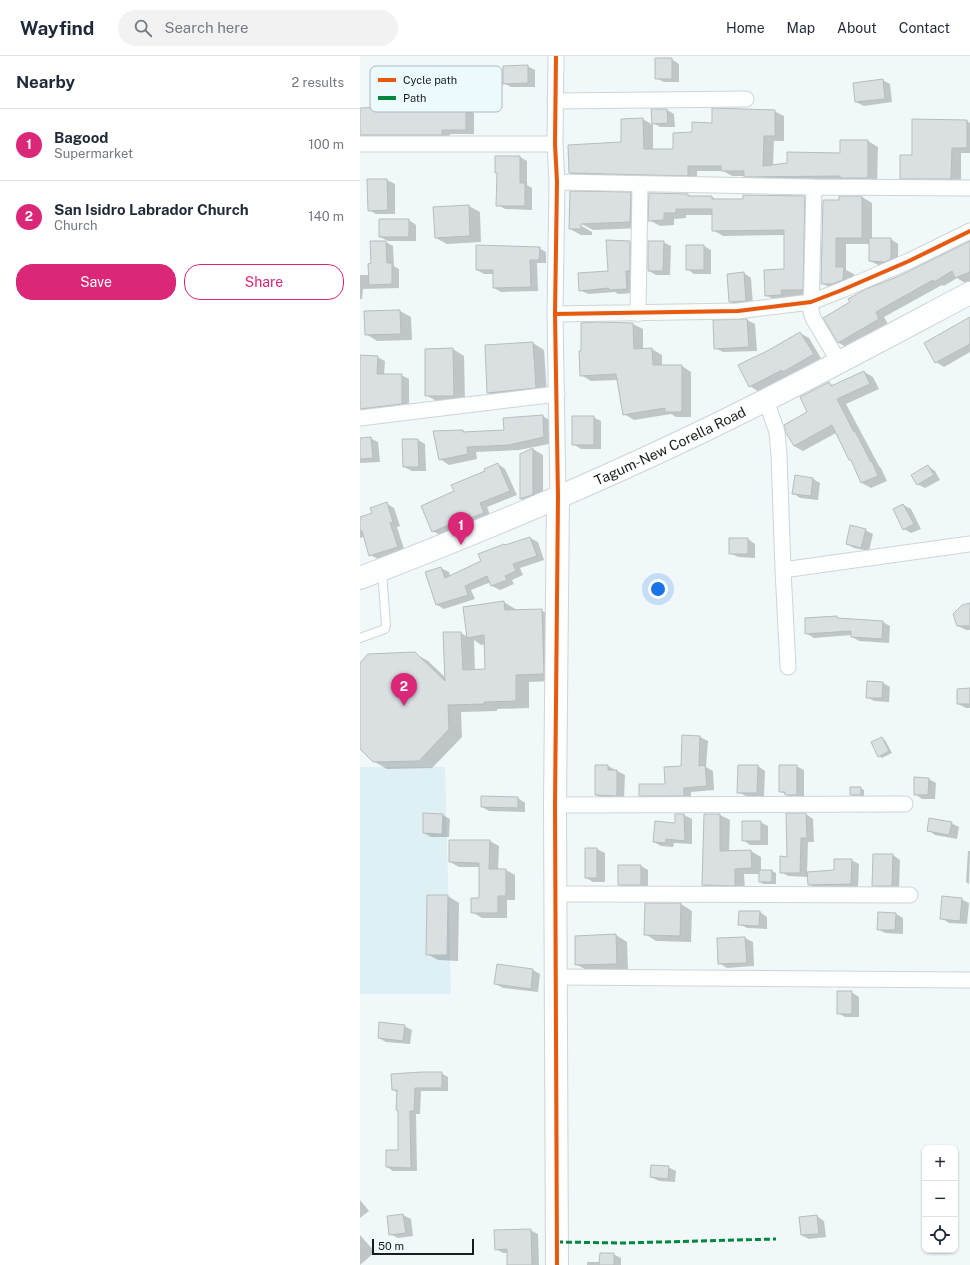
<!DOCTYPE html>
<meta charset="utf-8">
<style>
body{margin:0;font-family:"Public Sans",sans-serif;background:#f2f2f3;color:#1f2937}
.controls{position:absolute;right:12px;bottom:12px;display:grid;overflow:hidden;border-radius:8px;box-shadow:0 1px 3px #0004}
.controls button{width:36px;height:36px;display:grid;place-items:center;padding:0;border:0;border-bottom:1px solid #e0e1e3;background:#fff;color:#1f2937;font:20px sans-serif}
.scale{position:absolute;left:12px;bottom:10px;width:102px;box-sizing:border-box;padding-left:4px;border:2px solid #171d1f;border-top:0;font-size:11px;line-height:14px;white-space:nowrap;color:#171d1f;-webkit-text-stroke:3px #edfafe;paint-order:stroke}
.you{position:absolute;left:298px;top:533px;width:14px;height:14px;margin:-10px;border:3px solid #fff;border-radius:50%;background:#1a73e8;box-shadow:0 0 0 6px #1a73e833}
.badge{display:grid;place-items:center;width:26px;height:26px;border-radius:50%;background:#db2777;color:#fff;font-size:13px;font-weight:700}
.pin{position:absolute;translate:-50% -33px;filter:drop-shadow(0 1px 2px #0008)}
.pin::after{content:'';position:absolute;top:21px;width:14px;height:12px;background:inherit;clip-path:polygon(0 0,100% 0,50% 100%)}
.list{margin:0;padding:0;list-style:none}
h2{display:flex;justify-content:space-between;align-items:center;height:52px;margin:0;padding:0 16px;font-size:17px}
h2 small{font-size:13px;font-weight:400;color:#747a83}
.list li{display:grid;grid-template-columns:26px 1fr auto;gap:12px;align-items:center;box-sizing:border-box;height:72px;padding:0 16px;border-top:1px solid #e0e1e3}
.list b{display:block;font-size:15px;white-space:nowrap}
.list p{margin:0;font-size:13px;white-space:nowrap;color:#747a83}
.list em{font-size:13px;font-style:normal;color:#747a83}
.actions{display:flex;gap:8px;padding:12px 16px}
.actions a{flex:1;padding:9px 0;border:1px solid #db2777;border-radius:16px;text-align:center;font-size:14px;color:#db2777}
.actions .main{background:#db2777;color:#fff}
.icon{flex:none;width:22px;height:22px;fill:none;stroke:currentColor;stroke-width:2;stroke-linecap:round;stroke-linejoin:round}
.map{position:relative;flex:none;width:610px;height:1209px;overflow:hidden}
header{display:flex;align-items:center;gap:24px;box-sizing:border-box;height:56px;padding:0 20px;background:#fff;border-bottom:1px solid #e0e1e3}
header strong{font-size:19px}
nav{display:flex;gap:22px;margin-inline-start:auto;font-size:14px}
.search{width:280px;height:36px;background:#f2f2f3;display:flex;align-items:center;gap:10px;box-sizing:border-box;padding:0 14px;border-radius:22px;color:#747a83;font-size:15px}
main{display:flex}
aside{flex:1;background:#fff}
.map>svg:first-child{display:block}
</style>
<header>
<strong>Wayfind</strong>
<div class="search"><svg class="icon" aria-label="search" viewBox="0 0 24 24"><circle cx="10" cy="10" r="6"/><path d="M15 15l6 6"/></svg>Search here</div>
<nav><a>Home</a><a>Map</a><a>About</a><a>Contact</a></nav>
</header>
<main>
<aside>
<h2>Nearby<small>2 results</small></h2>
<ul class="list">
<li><span class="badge">1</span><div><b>Bagood</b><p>Supermarket</p></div><em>100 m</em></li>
<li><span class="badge">2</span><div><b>San Isidro Labrador Church</b><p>Church</p></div><em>140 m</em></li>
</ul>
<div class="actions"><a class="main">Save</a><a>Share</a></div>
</aside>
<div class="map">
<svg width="610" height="1209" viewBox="0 0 610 1209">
<rect width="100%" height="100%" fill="#f1f8fa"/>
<!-- built -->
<path fill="#dff0f5" d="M0,711H85L91,938H0Z"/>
<!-- shadow -->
<path fill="#0003" fill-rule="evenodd" d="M311,3L319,8V26H304L296,22Z
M167,10L175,14V31H151L144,27Z
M84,12L92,16L93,52H106L114,57V78H90V83L0,85V53L64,51Z
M522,24L530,28L532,46L504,50L496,46Z
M292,54H307L314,58L315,71H300L293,67V94H314L333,77L354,68L414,55L424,60V85H414L413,110L481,98L508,85L518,91L517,127L395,126L385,120H372L363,115H337V125L220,122L210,117L262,87V64L283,63L293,69Z
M553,64L607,65L610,67V97H601V128H550L541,122L553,100Z
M160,101L167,105V129L172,132V154L145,153L138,149V118L136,116Z
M8,124H27L35,128V158H16L9,154Z
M271,137L282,144L281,172L233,174L220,167V169L232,176V179H221L210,173Z
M328,139L332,141H352L357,144L444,141L455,147L452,240H431V245H416L406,239L425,214V179L363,180L353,174V159H326V162L314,163V169L300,170L289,164Z
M502,141L512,147V183H531L538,188V207L533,209H518L510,205V188H486V214L494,218L493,230L472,233L462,227L480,145Z
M109,150L120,156L121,186L87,188L76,182Z
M49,164L56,169V185H28L20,181Z
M26,186L33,190L34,210L39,213V232L3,233L2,243H0V219H10L12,208Z
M270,186L277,190L274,237L258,238L255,236L228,238L220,234L249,216Z
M303,186L311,190L310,219H296L289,215Z
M610,186V225L605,227L597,222L584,230L582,229L524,261L528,268L488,292L479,287L465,262L540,221Z
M344,190L351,194V218H334L327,213Z
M179,192L186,196V207H177L178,235L141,236L134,232V218H124L117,214Z
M384,217L391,222L393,249L378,250L370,246Z
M40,255L51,261L52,284L17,285L6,278L5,256Z
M610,261V296L584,311L576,306L565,287Z
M387,264L395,268L397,295L363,296L355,292L354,265Z
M273,268L283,273V294L292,293L302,299V310H322L331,316V361H316L311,358L274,364L264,358L258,324L231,325L221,319L222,296Z
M440,277L449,282L462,304L399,336L390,330L410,295Z
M173,287L184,294L187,338L139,343L128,337Z
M93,293L104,300L105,346H78L66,339Z
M0,300L17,301L25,305L24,319H41L49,323V352L9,357L1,352Z
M504,316L513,321L519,333L486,348L519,410L521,412L527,425L511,432L502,427L492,405L490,404L476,377L443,395L434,390L449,356L469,327L474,330Z
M183,360L192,366L194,387L159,394L116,396L117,403L89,409L80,403L103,375L106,377L145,375Z
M233,361L241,365V393H221L213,388Z
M10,382L18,386L20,406L0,407V383Z
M58,384L65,388L66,415H52L44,411Z
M173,393L183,399V443L171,448L161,443V398Z
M138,408L145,413L157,439L127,451L131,461L113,467L111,466L80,479L73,475L95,435Z
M568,410L575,415L580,424L565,432L557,428Z
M436,420L453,423L460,427L458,444L440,442L433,437Z
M26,447L34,452L40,470L37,471L45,496L18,503L10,499L5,480L0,482V462L13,458Z
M543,449L551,453L561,473L551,477L544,473Z
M505,474L513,478L509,495L494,492L487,488Z
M170,482L178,486L184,504L160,512L163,519L152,524L154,528L140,534L132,530L131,526L111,534L115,543L84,553L77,549L67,517L81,512L89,516L90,520L123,506L146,490Z
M388,483L395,488V502L378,501L370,497Z
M144,546L157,554H181L194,562L196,625L169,626V652L137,653V655L101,656L102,681L72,712L27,713L13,705L0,692V608L54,597L68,605L86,622L101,577L108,581ZM114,584L121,589L125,588L126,614H115Z
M610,550V574H606L598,570Z
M476,561L480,564L523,566L530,570L529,587L499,585L492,581V579L454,582L446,577Z
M523,627L530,631L529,646L514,645L507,641Z
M610,633V652H606L598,648Z
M323,680L340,681L348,685L346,711L353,715L354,734L331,736V743H288L280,739L306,729L322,711Z
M521,682L525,684L532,697L522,702L519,700Z
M236,710H248L265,719L264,743H243L236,739Z
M398,710L405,715L404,741L386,740L378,736Z
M436,710L444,714V743H434L420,735Z
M569,723L576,727L575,743H562L555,738Z
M500,732L504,734V741H495L491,739Z
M122,741L158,742L165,747V756L129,755L122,751Z
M446,758L453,763L454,786H448L447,817L475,815L491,804L499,808L498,832H456L448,828V821L428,820L421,816Z
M83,759L90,763L89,781H71L64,777Z
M316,759H324L332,763V788L314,787L313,791L301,790L294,786L315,768Z
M345,759H360L370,764L369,795H391L401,801V815H412L416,817V828H403L400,826V818H384L385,834H353L343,829Z
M400,766L408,770V789H390L383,784Z
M591,767L599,771L597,783L575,779L568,774Z
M130,785L139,790L138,814H146L155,819V844H147V862H122L112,856L120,843V811H99L90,806Z
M226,793H237L245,797V826H233L226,822Z
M608,795H610L609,828L606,826Z
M533,799L540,804L539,834H521L513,829Z
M281,810L288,814V833H267L259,829Z
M88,840L99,847L98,905L78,904L67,898Z
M601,843L609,847L607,868L589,867L581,862Z
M321,848L332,855L331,886L296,885L285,878Z
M400,856L407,861V873L387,872L379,868Z
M536,858L543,862V878L525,877L518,873Z
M256,879L267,886L268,914L228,915L216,908V881Z
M385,882L393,886L394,910L367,912L359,907L358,883Z
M138,910L173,914L180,918L178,936L143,932L136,928Z
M491,936L499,941V961H485L478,957Z
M44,970L52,974L50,988L26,986L19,982Z
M81,1017L88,1021V1035H61L60,1058H56L57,1115H33L27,1111L39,1096L38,1037L33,1034Z
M308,1111L316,1115L315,1126L299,1125L291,1121Z
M0,1144L9,1155L0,1162Z
M43,1159L51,1163L53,1180L38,1182L30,1178L28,1161Z
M457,1160L464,1165L466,1181L449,1183L441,1179Z
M170,1174L178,1178L179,1209H148V1197H143L136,1193Z
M0,1179L15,1196L0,1209Z
M253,1198L261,1202V1209H227V1206H240Z"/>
<!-- building -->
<path fill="#dae0e2" stroke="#b7bdbf" d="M295,2H312V23H295Z
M168,9V27L143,28V10Z
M62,11H85V51H106V74H82V79H0V52L63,50Z
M523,23L525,43L495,46L493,27Z
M352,52L415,54V80H404L403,110L427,107V96L480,97V84H508V122H480V120L384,121V115H361V110H328V120L209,117L208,89L261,86V63L283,62L284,93H313V77L332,76V66L352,67Z
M291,53H307L308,67L292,68Z
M552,63L607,64V92H592L591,123H540V99H552Z
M135,100H160V127H165V150H136L137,117H135Z
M7,123H27L28,154L8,155Z
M210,135L271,136L270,166L221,168V173H209Z
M289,137L328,138V140H352V143H383V139L445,140L443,234H421L422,239L405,240L404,214L424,213V174L352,175V153H316V157H304V164L288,165Z
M479,140H502V182H476V211H484L483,224L472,228H461L463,144H479Z
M109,149L110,180L75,182L73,151Z
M19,163H49V181H19Z
M509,182H531V203L525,206L509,205Z
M246,184L270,185V215H266L267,233L249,234V232L219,235L218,217L248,215Z
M10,185H26L27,207H32V228L9,229L8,208L11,207Z
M288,185H304L303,215H288Z
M610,185V216L595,222L592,215L574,226L573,224L516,256L519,263L478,287L463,262L490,246L488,243L506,233L539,220Z
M116,189L180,191L179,204H170L171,231L133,232V214H116Z
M326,189H344V214H326Z
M384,216L386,245L369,246L367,218Z
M40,254L41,278L5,279L4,255Z
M610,261V288L575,307L564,287Z
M387,263L389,291L354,293L353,264Z
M239,266L273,267L274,293L292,292L293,309H322V356H305V352L263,359L256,318L220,320L219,295H221V267Z
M440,276L454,298L423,316L422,314L389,331L378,309L409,294Z
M173,286L176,332L127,337L125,289Z
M93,292L94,340H65V293Z
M0,299L18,300L17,318H42V348L0,353Z
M504,315L510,328L477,343L494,376L495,375L511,406L512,405L518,420L501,427L491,404H489L472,369L434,390L426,377L424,369L447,356L440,341L469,326L471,330Z
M183,359L184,381L149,389L107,391L108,398L79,404L73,375L103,374V376L144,374L143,362Z
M212,360H234V389H212Z
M11,381L13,402L0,403V382Z
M42,383H58L59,411H43Z
M173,392V437L172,439L160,443V398Z
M138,407L150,435L120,447L124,457L105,464V462L72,476L61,450L94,435L91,429L125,415L124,413Z
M568,409L574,419L557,429L551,419Z
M435,419L453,422L451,440L432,438Z
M27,446L33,466L30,467L38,491L9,500L2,475H0V461L12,457L10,452Z
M543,448L554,468L543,474L533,453Z
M490,469L506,473L501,492L486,488Z
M170,481L177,500L153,508L156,515L145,520L147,524L131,530L127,520L105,530L108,539L76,549L65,516L81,511L85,522L121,505L118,498L144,488L145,489Z
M369,482H388V498H369Z
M144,545L145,554L182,553L184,618L156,619V645L124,646V648L88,649L89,673L59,705L13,706L0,693V607L8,598L55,596L85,625L83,576H101L103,614L125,613L124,579L107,582L103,551Z
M610,547V570H597L593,558L602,549Z
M477,560V562L523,565L522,583L491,581V575L445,578V562Z
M507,625L523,626L522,642H506Z
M610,632V648H597V633Z
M322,679L340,680L339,710L345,709L347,730L324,732V740H279V728H305L304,711L321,710Z
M522,681L529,695L518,701L511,686Z
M235,709H248V714H257V740L235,739Z
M378,709H398L397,737H377Z
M419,709H437V739H425V736H419Z
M554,721L569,722L568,739H554Z
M490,731H501V739H490Z
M121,740L158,741V752L121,751Z
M63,757L83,758L82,778L63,777Z
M426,757H446L447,782H441L440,817H420V800L427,801Z
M315,758H324L325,785L306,783V787L293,786L295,765L315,767Z
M344,758H360V795L391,794L392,812L375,813V830L342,829Z
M569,762L592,766L589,779L567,775Z
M382,765H401V785H382Z
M89,784H130L129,813H146V840H138V857H111V842H119V807L89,806Z
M225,792H237V822H225Z
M513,798H533L532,830H512Z
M474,803H492L491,828L448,829L447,816L474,814Z
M258,809H281V829H258Z
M399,814H412V826H399Z
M67,839H88L87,899H66Z
M582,840L602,842L600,865L580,863Z
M285,847H321L320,880L284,879Z
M379,855H400L399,870L378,869Z
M518,856L536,857L535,874H517Z
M256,878L257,908L215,909V880Z
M385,881L387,907L358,908L357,882Z
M137,908L173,913L171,933L134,928Z
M477,935H492V958H477Z
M19,966L45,969L43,985L18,982Z
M61,1016H82V1032H55L54,1055H50L51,1112L26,1111V1094H38V1054H36L37,1034H32L31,1018Z
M291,1109L309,1110L308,1123L290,1121Z
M43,1158L46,1177L29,1179L27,1160Z
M457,1159L459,1178L441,1179L439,1161Z
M171,1173L172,1209H147V1193L135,1194L134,1174Z
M240,1197H254V1209H239Z"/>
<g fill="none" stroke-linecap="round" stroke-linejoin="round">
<defs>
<path id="lane" d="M0,582L25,573L26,569L22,515"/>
<path id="street" d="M196,0L195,88L197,126L195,258L198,441
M195,45L386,43
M0,88H195
M197,126L454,131L610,132
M454,131L451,256L453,262L479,306
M195,258L378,255L451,246L482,234L549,205L610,175
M278,258L280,128
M406,344L417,376L419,399L423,514L428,611
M0,362L197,338
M423,514L610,488
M195,749L545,748
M195,838L550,839
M196,921L610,924"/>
<g id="secondary">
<path id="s1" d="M0,522C138,469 274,411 406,344C475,309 542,273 610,237"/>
<path d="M197,1209L195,749L198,441"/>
</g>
</defs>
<!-- lane casing -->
<use href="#lane" stroke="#cfd5d7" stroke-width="10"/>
<!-- street casing -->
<use href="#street" stroke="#cfd5d7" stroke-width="17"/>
<!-- secondary casing -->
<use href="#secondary" stroke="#cfd5d7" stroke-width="24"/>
<!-- lane -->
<use href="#lane" stroke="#fdfefe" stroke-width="8"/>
<!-- street -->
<use href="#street" stroke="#fdfefe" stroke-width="15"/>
<!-- secondary -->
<use href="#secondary" stroke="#fdfefe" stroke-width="22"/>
<!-- quiet -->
<path stroke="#00873e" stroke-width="3" stroke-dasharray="6 3" stroke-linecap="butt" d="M197,1186L262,1187L416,1183"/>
<defs>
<path id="cycleway" d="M196,0L195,88L197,126L195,258L198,441L195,749L197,1209
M195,258L378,255L451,246L482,234L549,205L610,175"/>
</defs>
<!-- cycleway casing -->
<use href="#cycleway" stroke="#edfafe" stroke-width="6"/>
<!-- cycleway -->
<use href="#cycleway" stroke="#e8590c" stroke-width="4"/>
</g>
<g text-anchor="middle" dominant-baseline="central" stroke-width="4" stroke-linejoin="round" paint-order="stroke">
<!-- street labels -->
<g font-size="14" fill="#171d1f" stroke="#edfafe">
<text stroke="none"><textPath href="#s1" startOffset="337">Tagum-New Corella Road</textPath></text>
</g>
</g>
<!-- legend -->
<rect x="10" y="10" width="132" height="46" rx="6" fill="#edfafe" stroke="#adb8bb" stroke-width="1"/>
<rect x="18" y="22" width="18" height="4" fill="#e8590c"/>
<rect x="18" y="40" width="18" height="4" fill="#00873e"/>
<g font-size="11" fill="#171d1f">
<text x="43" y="28">Cycle path</text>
<text x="43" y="46">Path</text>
</g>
</svg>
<div class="controls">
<button>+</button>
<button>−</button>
<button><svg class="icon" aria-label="locate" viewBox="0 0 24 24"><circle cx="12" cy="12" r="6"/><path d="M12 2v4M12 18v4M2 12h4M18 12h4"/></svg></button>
</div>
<div class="scale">50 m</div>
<div class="you"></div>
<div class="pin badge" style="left:101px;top:489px">1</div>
<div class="pin badge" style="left:44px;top:650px">2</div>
</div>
</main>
